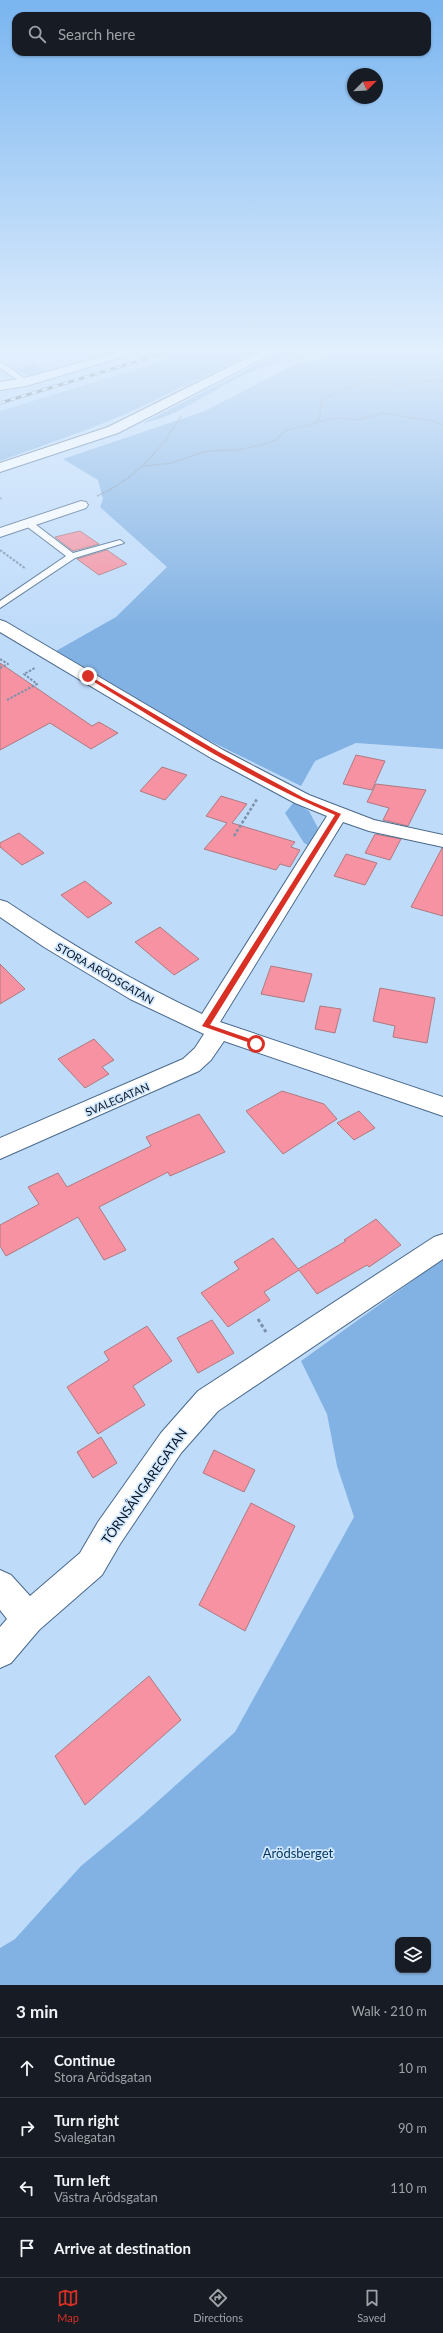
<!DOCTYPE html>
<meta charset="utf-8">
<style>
body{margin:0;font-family:Lato,sans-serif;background:#242831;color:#f1f3f6}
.controls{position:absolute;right:12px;bottom:12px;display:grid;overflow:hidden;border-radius:8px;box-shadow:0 1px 3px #0004}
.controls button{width:36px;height:36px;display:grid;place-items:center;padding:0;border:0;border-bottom:1px solid #363941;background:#171b24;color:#f1f3f6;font:20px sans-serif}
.compass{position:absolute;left:347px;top:68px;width:36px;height:36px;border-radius:50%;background:#171b24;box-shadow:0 1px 3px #0004;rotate:66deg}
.stop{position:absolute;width:12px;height:12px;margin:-9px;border:3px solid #d93025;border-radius:50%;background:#fff}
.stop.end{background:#d93025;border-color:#fff;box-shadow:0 1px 4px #0008}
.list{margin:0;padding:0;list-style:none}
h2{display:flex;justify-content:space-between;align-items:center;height:52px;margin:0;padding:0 16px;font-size:17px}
h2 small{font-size:13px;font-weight:400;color:#9ea1a6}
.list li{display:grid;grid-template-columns:26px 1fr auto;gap:12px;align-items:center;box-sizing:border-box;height:60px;padding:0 16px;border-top:1px solid #363941}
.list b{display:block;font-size:15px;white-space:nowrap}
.list p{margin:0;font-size:13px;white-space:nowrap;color:#9ea1a6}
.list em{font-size:13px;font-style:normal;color:#9ea1a6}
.icon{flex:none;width:22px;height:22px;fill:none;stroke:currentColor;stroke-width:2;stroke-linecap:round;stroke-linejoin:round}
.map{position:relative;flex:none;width:443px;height:1985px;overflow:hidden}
.search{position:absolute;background:#171b24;box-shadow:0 1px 3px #0004;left:12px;right:12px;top:12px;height:44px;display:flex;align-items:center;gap:10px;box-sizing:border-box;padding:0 14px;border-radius:12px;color:#9ea1a6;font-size:15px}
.sheet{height:292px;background:#171b24}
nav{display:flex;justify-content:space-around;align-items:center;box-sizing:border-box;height:56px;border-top:1px solid #363941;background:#171b24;font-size:11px;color:#9ea1a6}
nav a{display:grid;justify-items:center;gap:2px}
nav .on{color:#d93025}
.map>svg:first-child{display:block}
</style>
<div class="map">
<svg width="443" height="1985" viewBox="0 0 443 1985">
<rect width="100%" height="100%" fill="#bfdbfa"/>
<!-- built -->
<path fill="#aad3ff" d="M0,349H203L0,411Z"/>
<!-- green -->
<path fill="#82b2e3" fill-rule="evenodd" d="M203,349H262L126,414L89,429L0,461V411Z
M287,349H298C290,362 272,364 258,369C221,383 180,417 143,423Z
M356,349H443V749L356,743L315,761L301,786C256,763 210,742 165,718C127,698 93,672 56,651L116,617L167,567L100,507L103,499L98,480L63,459L205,411L294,365Z
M34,364L45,371L27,375L17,369Z
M294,802L309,811L318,828L308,845L304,843L285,813Z
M443,1259V1985H0V1948L15,1939L81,1866L138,1819L235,1732L354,1517L337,1466L327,1414L301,1361ZM398,1940H428V1970H398Z"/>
<!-- building -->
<path fill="#f692a2" stroke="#ae7a81" d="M80,531L99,544L73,551L55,537Z
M107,550L127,564L99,575L77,559Z
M0,663L92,726L99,722L118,733L91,749L50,723L0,750Z
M356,755L385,761L372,790L343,784Z
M162,767L187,775L165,800L140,791Z
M376,784L426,790L408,826L383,820L389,808L367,802Z
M221,796L247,804L232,823L295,842L291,847L300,850L290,867L280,864L276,870L204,849L227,823L206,816Z
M19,833L44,853L22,865L0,847V843Z
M375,834L401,839L390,860L365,853Z
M442,848H443V916L411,907Z
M346,854L377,863L365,885L334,876Z
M85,881L112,903L88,918L61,895Z
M160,927L189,951L199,959L174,975L135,942Z
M0,964L25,989L0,1004Z
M271,966L312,974L304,1002L261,994Z
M380,988L435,998L427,1043L393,1037L395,1026L373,1021Z
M320,1006L341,1009L335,1033L315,1029Z
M94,1039L114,1060L102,1067L109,1074L85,1088L58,1059Z
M282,1091L324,1104L337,1119L283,1154L246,1111Z
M359,1111L375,1128L354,1140L337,1123Z
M199,1114L225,1152L170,1176L168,1172L99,1207L126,1250L104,1260L78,1217L6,1256L0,1246V1225L39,1204L28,1187L58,1173L67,1187L151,1146L146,1137Z
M376,1219L401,1245L369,1267L367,1265L317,1294L299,1270L264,1292L270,1300L228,1327L201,1293L239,1269L234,1262L273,1238L298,1269L346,1241L344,1240Z
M212,1320L234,1353L198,1373L177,1338Z
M147,1326L172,1361L133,1386L145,1405L98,1434L67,1387L109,1360L104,1352Z
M101,1437L117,1463L93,1478L77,1452Z
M214,1450L255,1470L244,1492L203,1473Z
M251,1503L295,1526L245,1631L199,1605Z
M149,1676L181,1720L85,1805L55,1756Z"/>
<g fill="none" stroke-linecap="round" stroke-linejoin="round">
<defs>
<path id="service" d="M0,363H3L30,382L23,384L0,368Z
M25,521H31L73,553L120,540L124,543L75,558L0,608V601L66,556L25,525Z"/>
<path id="minor" d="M129,349H149L26,386L0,390V382L21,379Z
M81,501L86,502L88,505L86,508L0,537V528Z
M0,620L6,622L223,750L309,795L374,820L443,835V847L369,831L343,822L220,1022L443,1097V1116L224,1041L211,1060L199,1071L0,1159V1138L183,1059L195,1048L204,1034L130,999L44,947L0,917V900L7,902C70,944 134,982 202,1014L327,816L295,803L211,758L0,632Z
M443,1234V1259L218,1411L181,1453L120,1544L102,1575L39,1630L11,1663L0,1668V1627L7,1619L0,1610V1570L11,1575L30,1596L80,1553L98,1522L161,1433L198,1391L434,1237Z"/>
<path id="tertiary" d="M265,349H281L118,433L0,472V463L108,427Z"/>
</defs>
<!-- service casing -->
<use href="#service" stroke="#49698b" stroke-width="2"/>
<!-- minor casing -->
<use href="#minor" stroke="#49698b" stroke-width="2"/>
<!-- tertiary casing -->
<use href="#tertiary" stroke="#49698b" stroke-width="2"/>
<!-- path-far3 -->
<path stroke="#7c92ab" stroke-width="1.5" stroke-dasharray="2 1" stroke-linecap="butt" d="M300,357L298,352L301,349
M287,361L335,349
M317,422L337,418L355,420L384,413L432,421L443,425
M143,466L172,463L206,451L237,450L266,444L276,440L286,430L311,425L319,420L322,400L344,389L374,380L400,385L424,381H443
M97,496C135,479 160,451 181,416
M0,498L2,499"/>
<!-- path-far2 -->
<path stroke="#7c92ab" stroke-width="2" stroke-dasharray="2.5 1.5" stroke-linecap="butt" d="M0,550L26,569
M0,659L8,664L0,668
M7,700L37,684L24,674L35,668"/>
<!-- path-far1 -->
<path stroke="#7c92ab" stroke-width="2.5" stroke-dasharray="3 2" stroke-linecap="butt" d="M234,836L257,799"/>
<!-- path -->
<path stroke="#7c92ab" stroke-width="3" stroke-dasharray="3.5 2.5" stroke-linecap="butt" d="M258,1319L266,1332"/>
<!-- service -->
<use href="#service" fill="#fff" fill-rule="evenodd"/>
<!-- minor -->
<use href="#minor" fill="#fff" fill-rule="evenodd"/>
<!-- tertiary -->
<use href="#tertiary" fill="#fff" fill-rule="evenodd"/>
<defs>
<path id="rail" d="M0,403L178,349"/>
</defs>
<!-- rail casing -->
<use href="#rail" stroke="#283849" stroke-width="3"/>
<!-- rail -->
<use href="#rail" stroke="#d2e8ff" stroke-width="2" stroke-dasharray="5.5" stroke-linecap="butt"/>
</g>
<!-- sky -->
<linearGradient id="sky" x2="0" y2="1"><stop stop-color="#79b5f0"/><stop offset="0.56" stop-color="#e2effd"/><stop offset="1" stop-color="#e2effd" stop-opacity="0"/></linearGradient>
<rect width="443" height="627" fill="url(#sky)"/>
<!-- route -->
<path fill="#d93025" d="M88,675L219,752L304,798L341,814L210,1025L259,1042V1046L202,1026L335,815C247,778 167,726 86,677Z"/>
<g text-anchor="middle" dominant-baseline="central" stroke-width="3.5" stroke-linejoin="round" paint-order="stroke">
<!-- street labels -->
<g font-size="11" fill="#091624" stroke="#d2e8ff">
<text transform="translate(105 973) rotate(30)">STORA ARÖDSGATAN</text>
<text transform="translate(117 1099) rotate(-23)">SVALEGATAN</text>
</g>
<!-- near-street labels -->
<g font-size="13" fill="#091624" stroke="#d2e8ff">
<text transform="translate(144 1486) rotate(-55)">TÖRNSÅNGAREGATAN</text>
</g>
<!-- near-park labels -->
<g font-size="13" fill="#00345f" stroke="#d2e8ff">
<text x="298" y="1853">Arödsberget</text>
</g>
</g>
</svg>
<div class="controls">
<button><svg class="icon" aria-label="layers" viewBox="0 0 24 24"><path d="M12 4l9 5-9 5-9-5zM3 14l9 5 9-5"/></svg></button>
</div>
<svg class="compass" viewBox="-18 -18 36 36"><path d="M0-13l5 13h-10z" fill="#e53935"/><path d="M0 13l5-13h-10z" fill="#9ea1a6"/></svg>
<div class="stop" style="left:256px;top:1044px"></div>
<div class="stop end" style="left:88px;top:676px"></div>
<div class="search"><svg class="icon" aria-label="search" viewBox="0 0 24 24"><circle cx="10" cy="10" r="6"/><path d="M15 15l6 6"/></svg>Search here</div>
</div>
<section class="sheet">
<h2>3 min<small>Walk · 210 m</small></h2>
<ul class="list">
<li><svg class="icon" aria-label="ahead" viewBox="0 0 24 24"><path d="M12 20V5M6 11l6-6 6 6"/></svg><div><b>Continue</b><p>Stora Arödsgatan</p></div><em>10 m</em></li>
<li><svg class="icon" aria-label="right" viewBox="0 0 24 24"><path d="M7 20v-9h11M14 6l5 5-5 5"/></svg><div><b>Turn right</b><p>Svalegatan</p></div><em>90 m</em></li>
<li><svg class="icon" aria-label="left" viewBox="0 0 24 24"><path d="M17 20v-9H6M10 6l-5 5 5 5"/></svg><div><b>Turn left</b><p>Västra Arödsgatan</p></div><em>110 m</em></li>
<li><svg class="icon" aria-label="arrive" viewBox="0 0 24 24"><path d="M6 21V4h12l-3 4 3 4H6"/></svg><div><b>Arrive at destination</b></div></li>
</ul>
</section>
<nav>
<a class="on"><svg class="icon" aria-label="map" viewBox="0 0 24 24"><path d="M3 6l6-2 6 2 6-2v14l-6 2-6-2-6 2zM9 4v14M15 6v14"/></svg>Map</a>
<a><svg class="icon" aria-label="directions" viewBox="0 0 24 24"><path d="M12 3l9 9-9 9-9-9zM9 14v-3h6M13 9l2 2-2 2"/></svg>Directions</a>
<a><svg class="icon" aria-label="saved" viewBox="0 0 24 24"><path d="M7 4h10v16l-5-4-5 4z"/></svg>Saved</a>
</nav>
